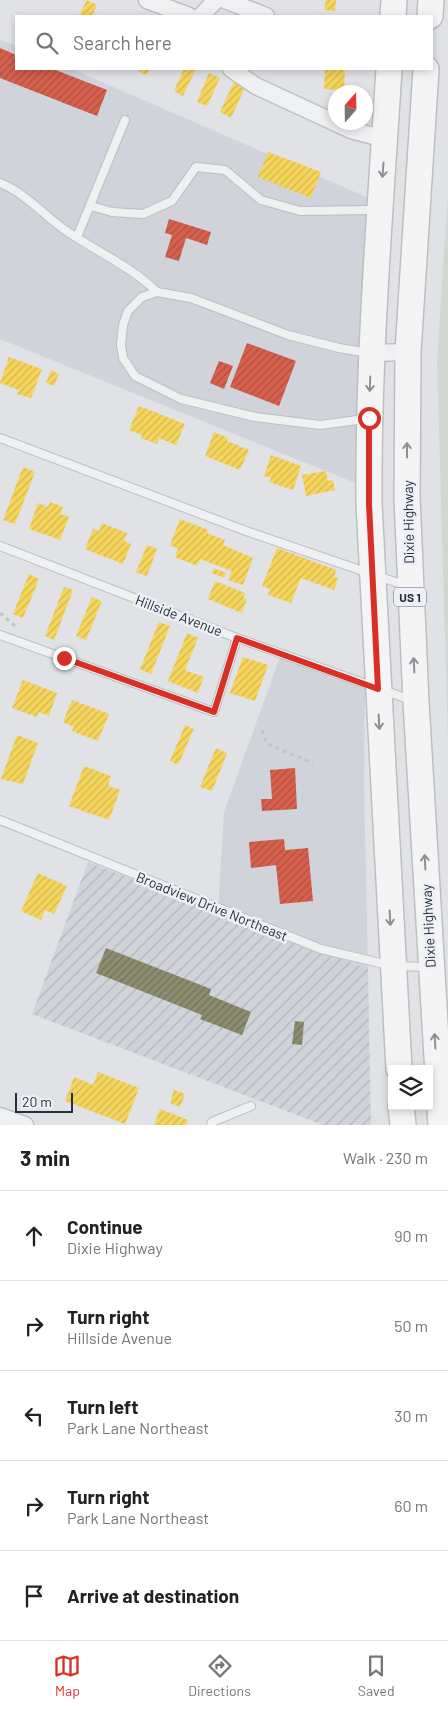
<!DOCTYPE html>
<meta charset="utf-8">
<style>
body{margin:0;font-family:Barlow,sans-serif;background:#f2f2f2;color:#222}
.controls{position:absolute;right:15px;bottom:15px;display:grid;overflow:hidden;border-radius:0px;box-shadow:0 2px 8px #0003}
.controls button{width:45px;height:45px;display:grid;place-items:center;padding:0;border:0;border-bottom:1px solid #e0e0e0;background:#fff;color:#222;font:25px sans-serif}
.compass{position:absolute;left:328px;top:85px;width:45px;height:45px;border-radius:50%;background:#fff;box-shadow:0 2px 8px #0003;rotate:20deg}
.scale{position:absolute;left:15px;bottom:12px;width:58px;box-sizing:border-box;padding-left:5px;border:2px solid #282d3d;border-top:0;font-size:14px;line-height:18px;white-space:nowrap;color:#282d3d;-webkit-text-stroke:4px #edf0f5;paint-order:stroke}
.stop{position:absolute;width:15px;height:15px;margin:-11px;border:4px solid #d93025;border-radius:50%;background:#fff}
.stop.end{background:#d93025;border-color:#fff;box-shadow:0 1px 5px #0008}
.list{margin:0;padding:0;list-style:none}
h2{display:flex;justify-content:space-between;align-items:center;height:65px;margin:0;padding:0 20px;font-size:21px}
h2 small{font-size:16px;font-weight:400;color:#767676}
.list li{display:grid;grid-template-columns:32px 1fr auto;gap:15px;align-items:center;box-sizing:border-box;height:90px;padding:0 20px;border-top:1px solid #e0e0e0}
.list b{display:block;font-size:19px;white-space:nowrap}
.list p{margin:0;font-size:16px;white-space:nowrap;color:#767676}
.list em{font-size:16px;font-style:normal;color:#767676}
.icon{flex:none;width:28px;height:28px;fill:none;stroke:currentColor;stroke-width:2;stroke-linecap:round;stroke-linejoin:round}
.map{position:relative;flex:none;width:448px;height:1125px;overflow:hidden}
.search{position:absolute;background:#fff;box-shadow:0 2px 8px #0003;left:15px;right:15px;top:15px;height:55px;display:flex;align-items:center;gap:12px;box-sizing:border-box;padding:0 18px;border-radius:0px;color:#767676;font-size:19px}
.sheet{height:515px;background:#fff}
nav{display:flex;justify-content:space-around;align-items:center;box-sizing:border-box;height:70px;border-top:1px solid #e0e0e0;background:#fff;font-size:14px;color:#767676}
nav a{display:grid;justify-items:center;gap:2px}
nav .on{color:#d93025}
.map>svg:first-child{display:block}
</style>
<div class="map">
<svg width="448" height="1125" viewBox="0 0 448 1125">
<defs>
<pattern id="industrial-furrows" width="10" height="10" patternUnits="userSpaceOnUse" patternTransform="scale(1.25)"><rect width="10" height="10" fill="#d0d3d9"/><path d="M-1 1l2-2M0 10L10 0M9 11l2-2" fill="none" stroke="#b3b5bb"/></pattern>
<pattern id="homes-hatch" width="6" height="6" patternUnits="userSpaceOnUse" patternTransform="scale(1.25)"><rect width="6" height="6" fill="#f6d55c"/><path d="M-1 1l2-2M0 6l6-6M5 7l2-2" fill="none" stroke="#d3b751"/></pattern>
<pattern id="shops-hatch" width="6" height="6" patternUnits="userSpaceOnUse" patternTransform="scale(1.25)"><rect width="6" height="6" fill="#d6604d"/><path d="M-1 1l2-2M0 6l6-6M5 7l2-2" fill="none" stroke="#ae5041"/></pattern>
<pattern id="industry-hatch" width="6" height="6" patternUnits="userSpaceOnUse" patternTransform="scale(1.25)"><rect width="6" height="6" fill="#8c8c6e"/><path d="M-1 1l2-2M0 6l6-6M5 7l2-2" fill="none" stroke="#72735c"/></pattern>
</defs>
<rect width="100%" height="100%" fill="#e0e2e5"/>
<!-- built -->
<path fill="#d0d3d9" d="M0,40L16,46V69H72L371,199L358,484L0,339Z
M283,649L365,679L364,785L368,969L218,911L224,812Z"/>
<!-- industrial -->
<path fill="url(#industrial-furrows)" d="M88,862L368,969L371,1125H323L32,1014Z"/>
<!-- green -->
<path fill="#d0d8d1" d="M448,193V742L437,361Z"/>
<!-- homes -->
<path fill="url(#homes-hatch)" d="M87,0L97,5L92,16H79Z
M326,0H336L335,11L324,10Z
M140,69H150L147,75L139,72Z
M184,69H196L183,96L174,91Z
M325,69H345L344,90L324,89Z
M209,73L220,78L207,106L197,102Z
M234,82L245,87L231,118L220,112Z
M268,152L321,172L311,198L258,177Z
M9,357L42,369L31,398L17,394L19,390L0,383Z
M51,370L59,374L54,386L46,383Z
M139,406L185,424L176,445L159,438L157,444L141,438L142,435L129,430Z
M214,432L228,438L227,441L249,450L240,470L205,456Z
M271,455L301,466L293,490L269,482L271,478L264,476Z
M23,467L35,472L15,524L3,520Z
M326,471L328,481L333,480L335,490L306,496L302,475Z
M50,502L63,507L60,514L69,517L60,540L29,529L38,503L48,507Z
M180,519L208,530L207,533L225,540L223,545L253,558L243,585L228,580L232,571L200,559L197,566L175,557L178,549L170,545Z
M102,523L127,533L124,541L131,544L123,564L85,549L93,529L99,531Z
M147,545L157,549L147,576L136,572Z
M277,548L336,570L334,577L338,578L334,590L301,578L291,603L268,595L270,589L262,586Z
M214,568L226,573L224,578L212,573Z
M29,574L39,579L23,618L13,614Z
M215,581L245,593L243,598L247,599L242,613L208,599Z
M64,587L73,590L54,640L45,636Z
M92,597L102,601L86,640L76,636Z
M159,622L170,626L151,674L140,669Z
M187,633L198,638L185,670L204,677L198,693L168,681Z
M243,657L268,665L255,701L230,693Z
M23,680L57,693L49,716L39,712L37,717L12,708Z
M72,700L109,714L98,741L72,731L74,727L63,722Z
M185,725L194,729L178,765L170,761Z
M17,735L38,743L23,784L1,779Z
M216,748L227,753L212,791L200,787Z
M84,766L111,776L108,786L120,790L109,820L69,806Z
M38,873L67,886L54,914L45,910L41,920L21,911Z
M98,1072L139,1088L125,1124L65,1101L74,1077L93,1085Z
M174,1090L185,1094L180,1107L170,1103Z
M160,1109L188,1120L186,1125H154Z"/>
<!-- shops -->
<path fill="url(#shops-hatch)" d="M0,48L16,55V69H53L107,90L97,116L0,78Z
M169,219L211,232L207,245L186,238L179,261L165,257L172,235L165,233Z
M247,343L296,361L279,406L230,387Z
M219,361L233,366L224,389L210,383Z
M295,768L297,809L262,811L261,799H272L270,770Z
M284,839L285,850L308,848L313,901L280,904L276,865L251,868L249,842Z"/>
<!-- industry -->
<path fill="url(#industry-hatch)" d="M106,948L211,989L209,995L251,1012L242,1035L200,1019L202,1015L96,973Z
M295,1021L304,1022L302,1045L292,1044Z"/>
<g fill="none" stroke-linecap="round" stroke-linejoin="round">
<defs>
<path id="lane" d="M0,183C25,193 44,215 65,230C95,251 131,266 157,292
M91,206L112,212L143,214L172,201L196,167L225,170L261,200L300,211L376,210
M77,237L125,120
M365,419L320,425L255,417L181,399L135,376L123,358L121,345L123,325L128,311L142,297L157,292L191,298L288,335L339,348L369,353
M0,438L246,531L407,586
M0,546L237,638L411,700
M0,635L214,712L237,638
M0,820L321,949L393,966L429,967
M211,1125L212,1122L251,1106"/>
<path id="street" d="M147,0L189,16
M225,0L266,16
M201,16L216,0
M231,69L256,86L351,130L385,139
M371,353L408,352
M0,1116L25,1125"/>
<path id="primary" d="M393,16L394,0
M430,16L431,0
M389,69C380,214 368,358 369,504L399,1069
M426,69L408,352L407,498L416,702L441,1125
M401,1106L403,1125"/>
</defs>
<!-- lane casing -->
<use href="#lane" stroke="#bdbfc2" stroke-width="10"/>
<!-- street casing -->
<use href="#street" stroke="#bdbfc2" stroke-width="19"/>
<!-- primary casing -->
<use href="#primary" stroke="#bcbfc3" stroke-width="28"/>
<!-- path -->
<path stroke="#c1c3c8" stroke-width="3" stroke-dasharray="4 4" stroke-linecap="butt" d="M0,613L15,626
M262,730L267,744L313,763"/>
<!-- lane -->
<use href="#lane" stroke="#eff0f1" stroke-width="8"/>
<!-- street -->
<use href="#street" stroke="#eff0f1" stroke-width="16"/>
<!-- primary -->
<use href="#primary" stroke="#f4f4f5" stroke-width="25"/>
</g>
<!-- one-way arrows -->
<defs><path id="oneway-shaft" d="M-6 0H5M1.5-3L5.5 0L1.5 3" fill="none" stroke-width="1.6" stroke-linecap="round" stroke-linejoin="round" transform="scale(1.25)"/></defs>
<g stroke="#8e9099">
<use href="#oneway-shaft" transform="translate(383 170) rotate(94)"/>
<use href="#oneway-shaft" transform="translate(370 384) rotate(92)"/>
<use href="#oneway-shaft" transform="translate(407 450) rotate(-90)"/>
<use href="#oneway-shaft" transform="translate(414 665) rotate(-93)"/>
<use href="#oneway-shaft" transform="translate(379 722) rotate(87)"/>
<use href="#oneway-shaft" transform="translate(425 862) rotate(-93)"/>
<use href="#oneway-shaft" transform="translate(390 918) rotate(87)"/>
<use href="#oneway-shaft" transform="translate(435 1041) rotate(-93)"/>
</g>
<g fill="none" stroke-linecap="round" stroke-linejoin="round">
<!-- route -->
<path stroke="#d93025" stroke-width="6" d="M64,658L214,712L237,638L378,689L369,504V418"/>
</g>
<g text-anchor="middle" dominant-baseline="central" stroke-width="5" stroke-linejoin="round" paint-order="stroke">
<!-- shield labels -->
<rect fill="#edf0f5" stroke="#636874" stroke-width="1" x="394" y="587.5" width="32" height="19" rx="4"/>
<g font-size="12" font-weight="bold" fill="#282d3d">
<text x="410" y="597">US 1</text>
</g>
<!-- street labels -->
<g font-size="14" fill="#282d3d" stroke="#edf0f5">
<text transform="translate(408 522) rotate(-91)">Dixie Highway</text>
<text transform="translate(179 615) rotate(21)">Hillside Avenue</text>
<text transform="translate(212 906) rotate(22)">Broadview Drive Northeast</text>
<text transform="translate(428 926) rotate(-93)">Dixie Highway</text>
</g>
</g>
</svg>
<div class="controls">
<button><svg class="icon" aria-label="layers" viewBox="0 0 24 24"><path d="M12 4l9 5-9 5-9-5zM3 14l9 5 9-5"/></svg></button>
</div>
<svg class="compass" viewBox="-18 -18 36 36"><path d="M0-13l5 13h-10z" fill="#e53935"/><path d="M0 13l5-13h-10z" fill="#767676"/></svg>
<div class="scale">20 m</div>
<div class="stop" style="left:369px;top:418px"></div>
<div class="stop end" style="left:64px;top:658px"></div>
<div class="search"><svg class="icon" aria-label="search" viewBox="0 0 24 24"><circle cx="10" cy="10" r="6"/><path d="M15 15l6 6"/></svg>Search here</div>
</div>
<section class="sheet">
<h2>3 min<small>Walk · 230 m</small></h2>
<ul class="list">
<li><svg class="icon" aria-label="ahead" viewBox="0 0 24 24"><path d="M12 20V5M6 11l6-6 6 6"/></svg><div><b>Continue</b><p>Dixie Highway</p></div><em>90 m</em></li>
<li><svg class="icon" aria-label="right" viewBox="0 0 24 24"><path d="M7 20v-9h11M14 6l5 5-5 5"/></svg><div><b>Turn right</b><p>Hillside Avenue</p></div><em>50 m</em></li>
<li><svg class="icon" aria-label="left" viewBox="0 0 24 24"><path d="M17 20v-9H6M10 6l-5 5 5 5"/></svg><div><b>Turn left</b><p>Park Lane Northeast</p></div><em>30 m</em></li>
<li><svg class="icon" aria-label="right" viewBox="0 0 24 24"><path d="M7 20v-9h11M14 6l5 5-5 5"/></svg><div><b>Turn right</b><p>Park Lane Northeast</p></div><em>60 m</em></li>
<li><svg class="icon" aria-label="arrive" viewBox="0 0 24 24"><path d="M6 21V4h12l-3 4 3 4H6"/></svg><div><b>Arrive at destination</b></div></li>
</ul>
</section>
<nav>
<a class="on"><svg class="icon" aria-label="map" viewBox="0 0 24 24"><path d="M3 6l6-2 6 2 6-2v14l-6 2-6-2-6 2zM9 4v14M15 6v14"/></svg>Map</a>
<a><svg class="icon" aria-label="directions" viewBox="0 0 24 24"><path d="M12 3l9 9-9 9-9-9zM9 14v-3h6M13 9l2 2-2 2"/></svg>Directions</a>
<a><svg class="icon" aria-label="saved" viewBox="0 0 24 24"><path d="M7 4h10v16l-5-4-5 4z"/></svg>Saved</a>
</nav>
